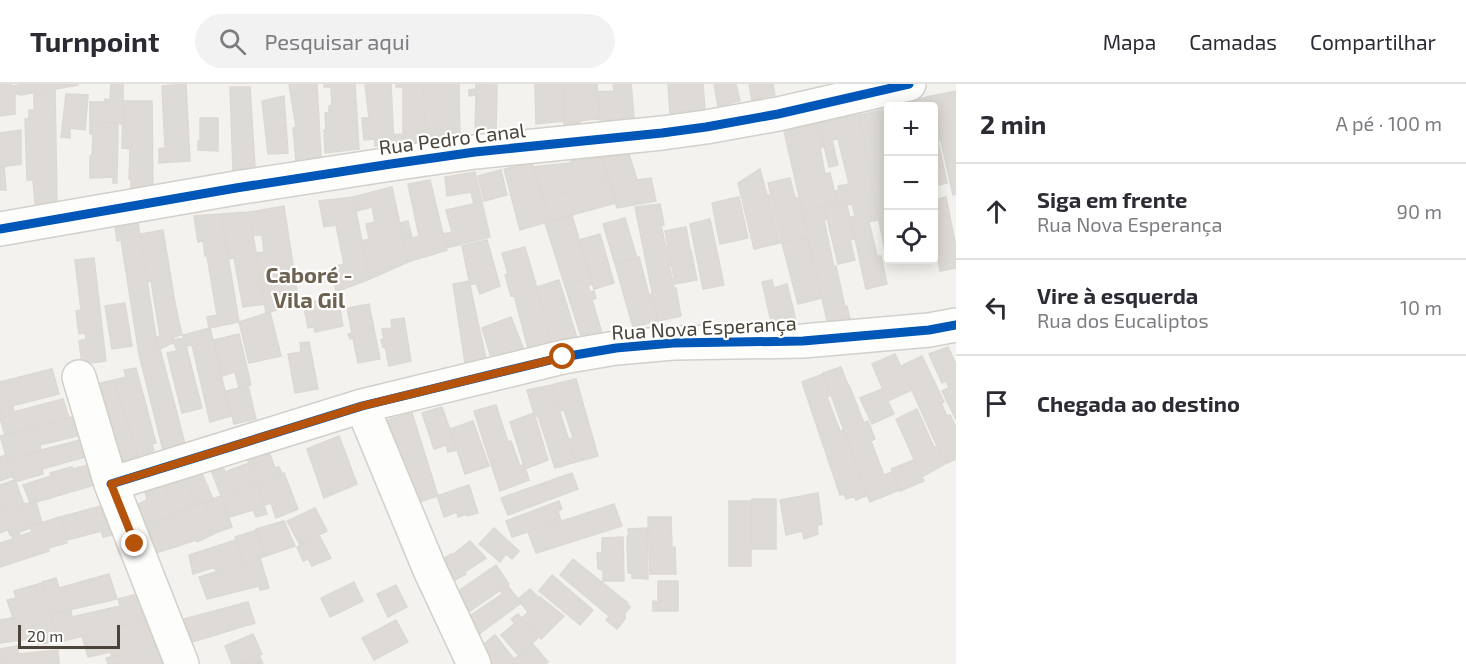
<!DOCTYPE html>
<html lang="pt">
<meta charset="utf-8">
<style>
body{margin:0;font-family:"Exo 2",sans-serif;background:#f2f2f3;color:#2b2b33}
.controls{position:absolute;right:18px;top:18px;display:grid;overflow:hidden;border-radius:6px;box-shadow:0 3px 15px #0003}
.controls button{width:54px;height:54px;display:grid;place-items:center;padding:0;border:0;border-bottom:2px solid #e1e1e2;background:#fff;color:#2b2b33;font:30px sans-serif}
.scale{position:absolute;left:18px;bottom:15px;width:102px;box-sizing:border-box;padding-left:6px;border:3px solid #4b4439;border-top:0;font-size:16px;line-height:21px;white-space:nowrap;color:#4b4439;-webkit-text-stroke:4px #fff;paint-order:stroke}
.stop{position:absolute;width:18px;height:18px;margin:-14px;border:4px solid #b45309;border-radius:50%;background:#fff}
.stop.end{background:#b45309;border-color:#fff;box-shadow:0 2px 6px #0008}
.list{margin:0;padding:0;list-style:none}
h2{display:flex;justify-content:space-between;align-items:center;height:78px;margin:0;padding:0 24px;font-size:26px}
h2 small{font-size:20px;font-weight:400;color:#7c7c81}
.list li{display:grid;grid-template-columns:39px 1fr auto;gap:18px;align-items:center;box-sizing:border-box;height:96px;padding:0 24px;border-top:2px solid #e1e1e2}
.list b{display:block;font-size:22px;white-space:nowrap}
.list p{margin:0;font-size:20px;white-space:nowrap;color:#7c7c81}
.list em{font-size:20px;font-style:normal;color:#7c7c81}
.icon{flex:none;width:33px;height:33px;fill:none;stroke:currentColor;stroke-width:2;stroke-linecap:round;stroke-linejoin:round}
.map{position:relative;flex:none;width:956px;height:580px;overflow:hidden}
header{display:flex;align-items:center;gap:36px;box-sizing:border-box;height:84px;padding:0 30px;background:#fff;border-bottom:2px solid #e1e1e2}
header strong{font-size:28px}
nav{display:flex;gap:33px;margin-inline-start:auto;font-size:21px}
.search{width:420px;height:54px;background:#f2f2f3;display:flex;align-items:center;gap:15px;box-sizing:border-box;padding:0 21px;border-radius:33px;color:#7c7c81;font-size:22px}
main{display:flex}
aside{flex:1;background:#fff}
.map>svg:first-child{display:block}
</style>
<header>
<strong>Turnpoint</strong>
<div class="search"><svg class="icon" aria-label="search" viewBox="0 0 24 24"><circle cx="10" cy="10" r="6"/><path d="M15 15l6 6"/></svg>Pesquisar aqui</div>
<nav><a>Mapa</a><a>Camadas</a><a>Compartilhar</a></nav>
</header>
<main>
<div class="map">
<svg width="956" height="580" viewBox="0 0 956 580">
<rect width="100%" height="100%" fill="#f4f2ee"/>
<!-- building -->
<path fill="#dedbd6" stroke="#dcd9d4" stroke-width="1.5" d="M0,0H11V2L19,1L20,10H15V30L0,32Z
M19,0H78V1L20,11Z
M111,0H123V40L90,38V18H105V15L110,16Z
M186,0L190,77L159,79V65L165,64L162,2Z
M289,0H317L321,73L296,77L293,44L296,43Z
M324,0H355L359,65L325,69L324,46L326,47L325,29H329V22L332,21L331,3H324Z
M365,0H391L394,60L375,62V55L364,56L362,34H369Z
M396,0H423L426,57L394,60L393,51L403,50V3H396Z
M423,0H459L460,55L426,57Z
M476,0L497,1L496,45H475L476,11L469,12V6L476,5Z
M535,0H564V37L536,40Z
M564,0H597L600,34L580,37V39L564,40Z
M613,0H631L634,33L600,37L597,8L614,7Z
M668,0H703L705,26L670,29Z
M714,0H736L740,17L718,22Z
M749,0H773L775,11L752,16Z
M230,3H250L255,83L233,86Z
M55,5L57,118L35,120L33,96H27L25,35H29V26H34V9Z
M956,7V110L953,111L931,12Z
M66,10L88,11L85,46L70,44V54L61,53Z
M284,12L288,69L268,70L262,17Z
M931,12L933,22H909L908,18Z
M123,17H152L153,103L131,105V96L129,95L130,65L122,64Z
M934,23L941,56L938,57L947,99L934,102Z
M883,26L888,51V55H886L888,65V120L876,122L859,31Z
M859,31L879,136L852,141L850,133L855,132L852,120L847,121L846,117L837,119L834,107L839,106L838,102L849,100L838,55L832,56L838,81L829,83L819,39Z
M200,34H218V67L198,66V57H200Z
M90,38L118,39L117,99H113V93L90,94V72L92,71L93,50H90Z
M819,39L825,63L820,64L825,90L830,89L837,119L802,126L784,47Z
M21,46V80L0,83V49Z
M629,70L637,96L651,94L656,117L617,124L601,73Z
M601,73L609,97L543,115L533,83L571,79V77Z
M532,79L550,137L520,146L504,85Z
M4,82L6,106H0V83Z
M760,85L767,111H769L780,159L754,165L738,99Z
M501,86L507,111L484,117L478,92Z
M475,88L482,118L474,120L471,108L447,112L445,93Z
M790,94L795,114H799L808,153L782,159L768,99Z
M430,96L447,166L408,178L400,139L408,137L412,154L419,152L408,100Z
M609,97L616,119L550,137L543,115Z
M392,103L408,178L370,195L362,157L369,155L366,140L375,138L372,123L357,127L353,113Z
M353,113L370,195L336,208L332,183L344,180L336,141L324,143L319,117Z
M739,113L748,154L720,160L712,119Z
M946,113L956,163V184L940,187L934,153V116Z
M846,117L855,155L850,156L855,176L838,180L824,122Z
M482,118L490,153L446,164L443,150L452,148L446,126Z
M660,120L664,141H661L666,164L668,163L671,181H669L674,204H676L681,232L658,237L635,123Z
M888,120V171L886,172L876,122Z
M284,122L299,220L266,229L256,169L264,168L262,151H253L249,128Z
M824,122L827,135L824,136L834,183L836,182L845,223L847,222L850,235L828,241L802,126Z
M249,128L265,220L243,223L234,174L228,175L221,130Z
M221,130L239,238L209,244L207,233L217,231L207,172H205L203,157L198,158L194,132Z
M572,132L591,194L565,202L545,139Z
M625,134L637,174L615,180L603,140Z
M710,135L724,201L703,205L690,140Z
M869,138L877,172H881L887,200L866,205L852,141Z
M138,139L158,266L139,270L121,156L117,157L115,143Z
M686,143L690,166H691L697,196L675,200L665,147Z
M163,146L176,224L182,251L173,253L174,258L158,266L156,253L160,252L151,197L147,198L140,150Z
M600,150L614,199L594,205L579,156Z
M807,154L814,187H816L822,214L798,220L782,159Z
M487,156L500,202L480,210L476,199L470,201L462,162Z
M525,163L537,204L511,212L505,191L508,190L502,169Z
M639,173L649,211L652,210L658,237L633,243L615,180Z
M94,174L106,277L82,280L79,257L86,255L85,249L79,250L76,227L81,226L75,176Z
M591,194L592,200L588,202L590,208L594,207L596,214L592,216L602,249L582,255L565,202Z
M559,196L577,254L552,263L537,203Z
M772,196L774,204L787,200L797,241L773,246L762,198Z
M469,197L486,275L465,279L453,200Z
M537,204L552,263L529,268L514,211Z
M338,213L343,242L315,248L314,243L308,244L303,219Z
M125,219L132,262L112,265L105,222Z
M369,220L380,275L358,279L353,254L350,255L348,250L352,249L347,224Z
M270,228L281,272L249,279L239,238Z
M511,233L524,266L492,277L482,244Z
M404,234L411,277L389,282L385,262L383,263L381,256L384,255L382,245L392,244L391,236Z
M210,244L231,332L210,338L192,261L186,262L183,251Z
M239,250L251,301L239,304L235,288L222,292L214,256Z
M184,254L202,324L182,329L167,269L177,267L173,256Z
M309,258L318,305L295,309L288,270L301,268L300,259Z
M948,263L956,280V336L942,307L949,304L946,297L942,299L929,270Z
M160,265L185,360L163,366L139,270Z
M895,270L912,306L888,317L872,280Z
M922,272L944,318L941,319L947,332L950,331L956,343V375L945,380L901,282Z
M841,283L848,301H849L864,339L868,337L875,355L871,357L884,391L892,388L899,406L870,418L823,289Z
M136,284L156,359L152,360L154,367L138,372L114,296L126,293L124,286Z
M52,285L59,310L0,325V298Z
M823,290L831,311L827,313L840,347L843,346L868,411L856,416L855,412L846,415L844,410L840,411L802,298Z
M576,295L598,372L576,378L569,355L573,354L564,326L560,327L551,301Z
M114,296L138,372L116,379L92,301Z
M551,301L576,378L555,384L538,332L535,333L527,306Z
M248,302L256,335L234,340L226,307Z
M882,305L894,330L872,340L860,314Z
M63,315L69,334L5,351L0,334V325L13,322L14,328Z
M496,321L508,358L486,365L474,327Z
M442,323L457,366L448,368L446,361L434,365L422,329Z
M917,325L934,363L937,362L945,380L922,393L896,335Z
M412,329L438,412L409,421L380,338Z
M534,329L548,376L525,385L510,338Z
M76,332L82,351L40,361L41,367L7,375L0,352Z
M473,337L489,382L465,390L450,345Z
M339,352L357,400L324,414L307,365Z
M84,355L89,372L42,385L43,390L15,398L7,375Z
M511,357L520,382L524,380L529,396L500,407L486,365Z
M267,363L275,384L279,383L282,390L257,400L245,369Z
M6,371L13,392L0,397V373Z
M914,376L924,397L900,407L891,385Z
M221,378L225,388L249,379L257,400L222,414L209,381Z
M92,380L98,400L33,419V418H30L23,401L51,392L50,389L72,383L73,385Z
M201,387L213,415L196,421L185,395Z
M284,389L298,425L276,434L271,419L264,421L257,400Z
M572,389L578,405L508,431L501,414Z
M183,392L196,420L176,429L162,399Z
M15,396L24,420L0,428V401Z
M257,400L267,430L256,433L253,426L229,433L222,414Z
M163,401L176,429L147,443L136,421L147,416L145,408Z
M469,401L478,429L467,432V430L458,433L457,428L444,433L437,412Z
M818,409L822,440L817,442L818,450L804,455L802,447L786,451L780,416Z
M221,412L232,443L218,448L204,418Z
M752,415H776V465H752Z
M559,417L562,425L558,427L561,437L512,453L506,437Z
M729,417H751V482H729Z
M33,418V419L36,418L42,439L27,443L20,421Z
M204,418L218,448L197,458L184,426L196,420V421Z
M614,420L622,442L536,469L528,448Z
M20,421L27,443L30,442L31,444L10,451L8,446L0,449V428Z
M105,421L116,450L103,453L101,447L67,456L60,433Z
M315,424L327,447L300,461L287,437Z
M184,426L196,456L153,470L143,445Z
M60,433L67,459L48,464L49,467L40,470L30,442Z
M648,433H671L672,464L675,463L676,490H650Z
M284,437L295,462L266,472L256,445Z
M494,444L519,467L512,475L506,470L500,478L479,460Z
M647,444L648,495L632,494V489H628L627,452H629L628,445Z
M257,446L266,472L244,479L235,453Z
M19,448L20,452L32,448L40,470L0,483V459L13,455L11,451Z
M319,451L331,474L312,482L308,475L303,477L297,463Z
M623,453L624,497H603V486L598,485L597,469H602V454Z
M236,456L244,479L216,488L215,483L193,490L189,471Z
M470,457L486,474L465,488L466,490L448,500L434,481L451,470L452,471Z
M260,474L269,504L260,506L259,502L207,515L199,493Z
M573,475L628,519L627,520L630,523L625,529V535L617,545L606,536L609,532L560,491Z
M496,481L509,500L463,532L451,512Z
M109,490L117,515L51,530L42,498L56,494L59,504Z
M552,491L593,526L580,541L539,507Z
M658,497H678V527H653V517L658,518Z
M354,498L363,517L330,533L321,514Z
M42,499L50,527L13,534L7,516L16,514L14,507Z
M396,501L407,523L388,533L377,510Z
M507,501L521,519L475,553L465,535L502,510L500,506Z
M530,505L539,514L540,513L564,532L541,555L522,534L528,528L518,515Z
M138,510L146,536L59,558L51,530L71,525L72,533L120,522L118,515Z
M248,518L255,539L192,558L184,535Z
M50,527L59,558L38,560L37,554L0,559V536Z
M518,530L539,553L518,571L501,551L515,539L511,535Z
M148,536L156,562L112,573L110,568L88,573L82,552Z
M396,536L408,558L374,576L362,554Z
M253,550L262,570L238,580H232L225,562Z
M495,551L514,575L509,580H488L476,566Z
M532,559L548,578L545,580H509Z
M18,562V570L58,566L59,580H0V565Z
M158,562L163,580H108L106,574Z
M259,571L263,580H238Z"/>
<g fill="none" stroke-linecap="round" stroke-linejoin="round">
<defs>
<path id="minor" d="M0,145L236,104L391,80L475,68L662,49L706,43L778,30L909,0
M79,293L111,400L182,580
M362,322L430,486L474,580
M111,400L362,322L563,273L616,264L673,259L803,257L929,246L956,241"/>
</defs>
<!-- minor casing -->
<use href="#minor" stroke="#d2d0cb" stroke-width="36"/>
<!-- minor -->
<use href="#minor" stroke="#fdfdfc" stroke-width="33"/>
<defs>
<path id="cycleway" d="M0,145L236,104L391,80L475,68L662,49L706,43L778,30L909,0
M111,400L362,322L563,273L616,264L673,259L803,257L929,246L956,241"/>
</defs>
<!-- cycleway casing -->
<use href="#cycleway" stroke="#fff" stroke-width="13"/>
<!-- cycleway -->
<use href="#cycleway" stroke="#0057b8" stroke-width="9"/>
</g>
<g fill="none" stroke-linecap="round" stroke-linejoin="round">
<!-- route -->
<path stroke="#b45309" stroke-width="8" d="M135,460L111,400L362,322L563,273"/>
</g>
<g text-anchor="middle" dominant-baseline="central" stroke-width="4.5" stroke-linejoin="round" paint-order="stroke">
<!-- street labels -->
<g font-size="20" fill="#4b4439" stroke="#fff">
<text transform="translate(452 54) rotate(-7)">Rua Pedro Canal</text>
<text transform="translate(704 243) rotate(-3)">Rua Nova Esperança</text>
</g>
<!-- quarter labels -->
<g font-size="22" font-weight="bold" fill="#6e6250" stroke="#fff">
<text x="309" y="190">Caboré -<tspan x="309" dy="25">Vila Gil</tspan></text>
</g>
</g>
</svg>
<div class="controls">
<button>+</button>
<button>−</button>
<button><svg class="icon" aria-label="locate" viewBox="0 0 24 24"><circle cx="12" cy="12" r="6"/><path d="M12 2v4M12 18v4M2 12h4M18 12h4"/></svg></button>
</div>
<div class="scale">20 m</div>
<div class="stop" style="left:563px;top:273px"></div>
<div class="stop end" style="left:135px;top:460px"></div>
</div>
<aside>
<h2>2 min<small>A pé · 100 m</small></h2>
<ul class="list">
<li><svg class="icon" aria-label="ahead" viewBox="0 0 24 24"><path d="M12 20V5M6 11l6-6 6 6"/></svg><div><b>Siga em frente</b><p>Rua Nova Esperança</p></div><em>90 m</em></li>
<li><svg class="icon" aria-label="left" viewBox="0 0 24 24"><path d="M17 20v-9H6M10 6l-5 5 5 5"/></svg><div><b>Vire à esquerda</b><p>Rua dos Eucaliptos</p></div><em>10 m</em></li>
<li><svg class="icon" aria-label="arrive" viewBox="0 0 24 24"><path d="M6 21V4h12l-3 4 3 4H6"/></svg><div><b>Chegada ao destino</b></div></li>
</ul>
</aside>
</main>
